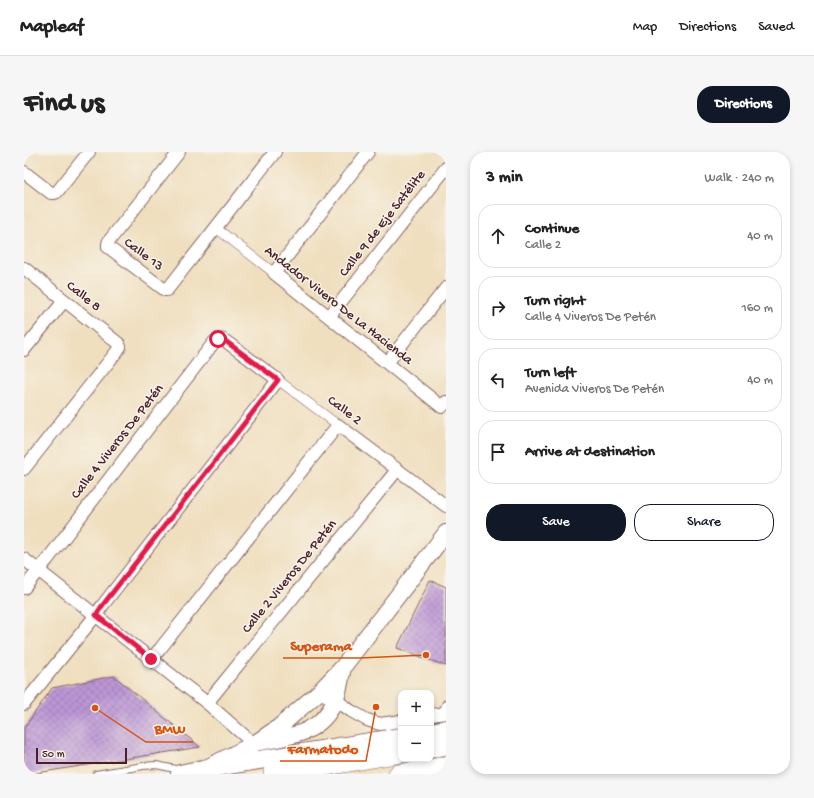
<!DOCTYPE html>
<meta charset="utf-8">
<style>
body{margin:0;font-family:"Gochi Hand",sans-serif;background:#f6f6f6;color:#222}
.controls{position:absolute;right:12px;bottom:12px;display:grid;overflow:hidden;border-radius:8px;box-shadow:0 2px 6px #0003}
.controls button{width:36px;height:36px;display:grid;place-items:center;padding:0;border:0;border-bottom:1px solid #e0e0e0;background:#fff;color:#222;font:20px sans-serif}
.scale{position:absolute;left:12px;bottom:10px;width:91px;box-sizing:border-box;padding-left:4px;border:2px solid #4a1f2b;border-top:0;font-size:11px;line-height:14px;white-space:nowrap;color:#4a1f2b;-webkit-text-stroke:3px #f7f3e8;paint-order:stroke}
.stop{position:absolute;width:12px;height:12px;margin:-9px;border:3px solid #e11d48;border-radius:50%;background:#fff}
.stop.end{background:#e11d48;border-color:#fff;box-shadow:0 1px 4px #0008}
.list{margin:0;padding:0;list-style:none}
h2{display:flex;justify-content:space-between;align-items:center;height:52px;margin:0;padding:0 16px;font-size:17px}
h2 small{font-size:13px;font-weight:400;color:#767676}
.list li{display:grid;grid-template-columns:26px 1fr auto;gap:12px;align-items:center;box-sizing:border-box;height:64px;margin:0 8px 8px;padding:0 8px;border:1px solid #e0e0e0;border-radius:16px}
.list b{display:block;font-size:15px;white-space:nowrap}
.list p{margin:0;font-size:13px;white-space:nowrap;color:#767676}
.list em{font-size:13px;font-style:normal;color:#767676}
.actions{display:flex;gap:8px;padding:12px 16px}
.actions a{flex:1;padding:9px 0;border:1px solid #111827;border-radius:16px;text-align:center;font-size:14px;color:#111827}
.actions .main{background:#111827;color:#fff}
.icon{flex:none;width:22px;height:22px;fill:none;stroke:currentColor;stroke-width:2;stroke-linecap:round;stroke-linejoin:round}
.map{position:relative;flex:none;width:422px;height:622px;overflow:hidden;border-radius:16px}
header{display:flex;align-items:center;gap:24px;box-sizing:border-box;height:56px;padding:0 20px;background:#fff;border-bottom:1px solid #e0e0e0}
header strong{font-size:19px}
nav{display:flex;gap:22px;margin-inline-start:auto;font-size:14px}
.intro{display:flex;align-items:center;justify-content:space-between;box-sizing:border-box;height:96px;padding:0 24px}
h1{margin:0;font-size:28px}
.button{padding:10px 18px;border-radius:16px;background:#111827;color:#fff;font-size:14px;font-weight:700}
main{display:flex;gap:24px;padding:0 24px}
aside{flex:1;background:#fff;border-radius:16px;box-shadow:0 2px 6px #0003}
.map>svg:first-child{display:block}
</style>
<header>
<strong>Mapleaf</strong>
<nav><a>Map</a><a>Directions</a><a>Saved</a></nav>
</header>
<div class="intro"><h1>Find us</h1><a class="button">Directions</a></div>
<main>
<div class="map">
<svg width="422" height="622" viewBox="0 0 422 622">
<defs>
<pattern id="building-cross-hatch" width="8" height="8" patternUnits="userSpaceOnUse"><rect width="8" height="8" fill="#bc96d6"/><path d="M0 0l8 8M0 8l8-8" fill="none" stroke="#9b7aae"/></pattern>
</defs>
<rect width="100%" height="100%" fill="#f7f3e8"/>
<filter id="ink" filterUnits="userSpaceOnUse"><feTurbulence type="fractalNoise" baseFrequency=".025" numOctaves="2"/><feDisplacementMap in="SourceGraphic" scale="8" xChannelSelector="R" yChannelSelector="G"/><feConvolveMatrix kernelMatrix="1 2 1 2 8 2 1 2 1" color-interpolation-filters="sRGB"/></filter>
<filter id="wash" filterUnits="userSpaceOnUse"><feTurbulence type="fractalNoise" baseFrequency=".012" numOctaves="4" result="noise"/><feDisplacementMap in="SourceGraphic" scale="16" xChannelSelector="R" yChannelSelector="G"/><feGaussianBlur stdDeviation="0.9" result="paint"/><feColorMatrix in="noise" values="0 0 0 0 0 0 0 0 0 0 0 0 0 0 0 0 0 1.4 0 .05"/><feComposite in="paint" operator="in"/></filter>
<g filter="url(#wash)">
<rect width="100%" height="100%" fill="#f0dfbf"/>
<g id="blocks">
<!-- building -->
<path fill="url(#building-cross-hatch)" d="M406,428L422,435V514L373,496Z
M90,524L176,595L6,622H0V576L28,536Z"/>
</g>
</g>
<g filter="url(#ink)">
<use href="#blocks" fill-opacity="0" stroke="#84625f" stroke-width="1"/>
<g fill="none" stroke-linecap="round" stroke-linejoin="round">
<defs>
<path id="service" d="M417,562L422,551
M72,622L119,614L132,613L157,618"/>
<path id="pedestrian" d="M192,76L250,121
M254,228L314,273"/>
<path id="minor" d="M155,0L85,89L84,92V95L141,138H143L251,0
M344,0L250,121L418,255L422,250
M0,20L27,41H30L33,40L65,0
M0,116L95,192L96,195L94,198L0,317
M305,165L422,16
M0,198L40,149
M363,211L422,136
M0,407L183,551L230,592
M0,436L23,408L191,189L194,187L200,188L254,228L78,454L72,463L0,552
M127,507L136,497L314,273L422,354
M295,540L312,548L327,559L343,568L356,572L377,569
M183,551L373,318
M407,563L422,561"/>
<path id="secondary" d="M236,590C268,584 296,582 311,549C315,540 317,525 319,515
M186,614L230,592L255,575L295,540L319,515L422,381"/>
<path id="primary" d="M407,580L422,577
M156,622L179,617L377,585"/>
<path id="trunk" d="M374,622L422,614"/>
<path id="motorway" d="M407,595L422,592
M250,622L377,600"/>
</defs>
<!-- service casing -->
<use href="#service" stroke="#84625f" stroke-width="8"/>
<!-- pedestrian casing -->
<use href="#pedestrian" stroke="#84625f" stroke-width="10"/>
<!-- minor casing -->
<use href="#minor" stroke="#84625f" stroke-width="14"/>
<!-- secondary casing -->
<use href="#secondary" stroke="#84625f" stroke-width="18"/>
<!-- primary casing -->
<use href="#primary" stroke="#84625f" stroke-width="20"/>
<!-- trunk casing -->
<use href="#trunk" stroke="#84625f" stroke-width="20"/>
<!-- motorway casing -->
<use href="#motorway" stroke="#84625f" stroke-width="22"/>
<!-- service -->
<use href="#service" stroke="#fff" stroke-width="6"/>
<!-- pedestrian -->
<use href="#pedestrian" stroke="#fff" stroke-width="9"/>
<!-- minor -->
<use href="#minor" stroke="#fff" stroke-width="12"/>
<!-- secondary -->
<use href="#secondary" stroke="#fff" stroke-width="16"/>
<!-- primary -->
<use href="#primary" stroke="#fff" stroke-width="18"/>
<!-- trunk -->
<use href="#trunk" stroke="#fff" stroke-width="19"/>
<!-- motorway -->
<use href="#motorway" stroke="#fff" stroke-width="21"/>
</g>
</g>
<g fill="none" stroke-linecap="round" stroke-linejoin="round" filter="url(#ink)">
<!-- route -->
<path stroke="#e11d48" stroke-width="5" d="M127,507L72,463L78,454L254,228L200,188L194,187"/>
</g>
<g text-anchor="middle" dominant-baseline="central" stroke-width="3" stroke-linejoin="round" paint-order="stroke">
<!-- street labels -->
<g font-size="14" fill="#4a1f2b" stroke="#f7f3e8">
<text transform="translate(359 72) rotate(-52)">Calle 9 de Eje Satélite</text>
<text transform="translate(119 103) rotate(37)">Calle 13</text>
<text transform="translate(59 145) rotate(39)">Calle 8</text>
<text transform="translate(314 154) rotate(38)">Andador Vivero De La Hacienda</text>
<text transform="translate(320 259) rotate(37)">Calle 2</text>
<text transform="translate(94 290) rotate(-52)">Calle 4 Viveros De Petén</text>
<text transform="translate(266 425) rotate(-51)">Calle 2 Viveros De Petén</text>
</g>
</g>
<!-- callouts -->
<path fill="none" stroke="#d8530f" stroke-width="1.5" d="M402 503L336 506H259M71 556L122 590H169M352 555L342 609H256"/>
<g fill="#d8530f" stroke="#f7f3e8" stroke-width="1.5">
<circle cx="402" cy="503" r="4"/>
<circle cx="71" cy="556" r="4"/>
<circle cx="352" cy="555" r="4"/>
</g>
<g font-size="15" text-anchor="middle" font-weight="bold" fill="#d8530f" stroke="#f7f3e8" stroke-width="3" stroke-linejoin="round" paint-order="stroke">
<text x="297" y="498">Superama</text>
<text x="146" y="581">BMW</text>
<text x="299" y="601">Farmatodo</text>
</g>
</svg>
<div class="controls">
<button>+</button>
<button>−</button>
</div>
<div class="scale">50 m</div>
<div class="stop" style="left:194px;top:187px"></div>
<div class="stop end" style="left:127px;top:507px"></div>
</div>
<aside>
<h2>3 min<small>Walk · 240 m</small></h2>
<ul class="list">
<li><svg class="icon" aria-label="ahead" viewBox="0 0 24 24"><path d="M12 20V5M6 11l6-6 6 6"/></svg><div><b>Continue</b><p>Calle 2</p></div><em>40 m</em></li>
<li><svg class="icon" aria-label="right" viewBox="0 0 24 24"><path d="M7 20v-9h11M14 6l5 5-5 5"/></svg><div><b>Turn right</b><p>Calle 4 Viveros De Petén</p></div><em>160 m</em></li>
<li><svg class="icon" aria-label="left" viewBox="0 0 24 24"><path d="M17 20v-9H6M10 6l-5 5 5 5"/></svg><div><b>Turn left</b><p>Avenida Viveros De Petén</p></div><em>40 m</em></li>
<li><svg class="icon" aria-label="arrive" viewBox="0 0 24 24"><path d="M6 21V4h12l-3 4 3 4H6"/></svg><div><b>Arrive at destination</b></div></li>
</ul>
<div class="actions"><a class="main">Save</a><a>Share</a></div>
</aside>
</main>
